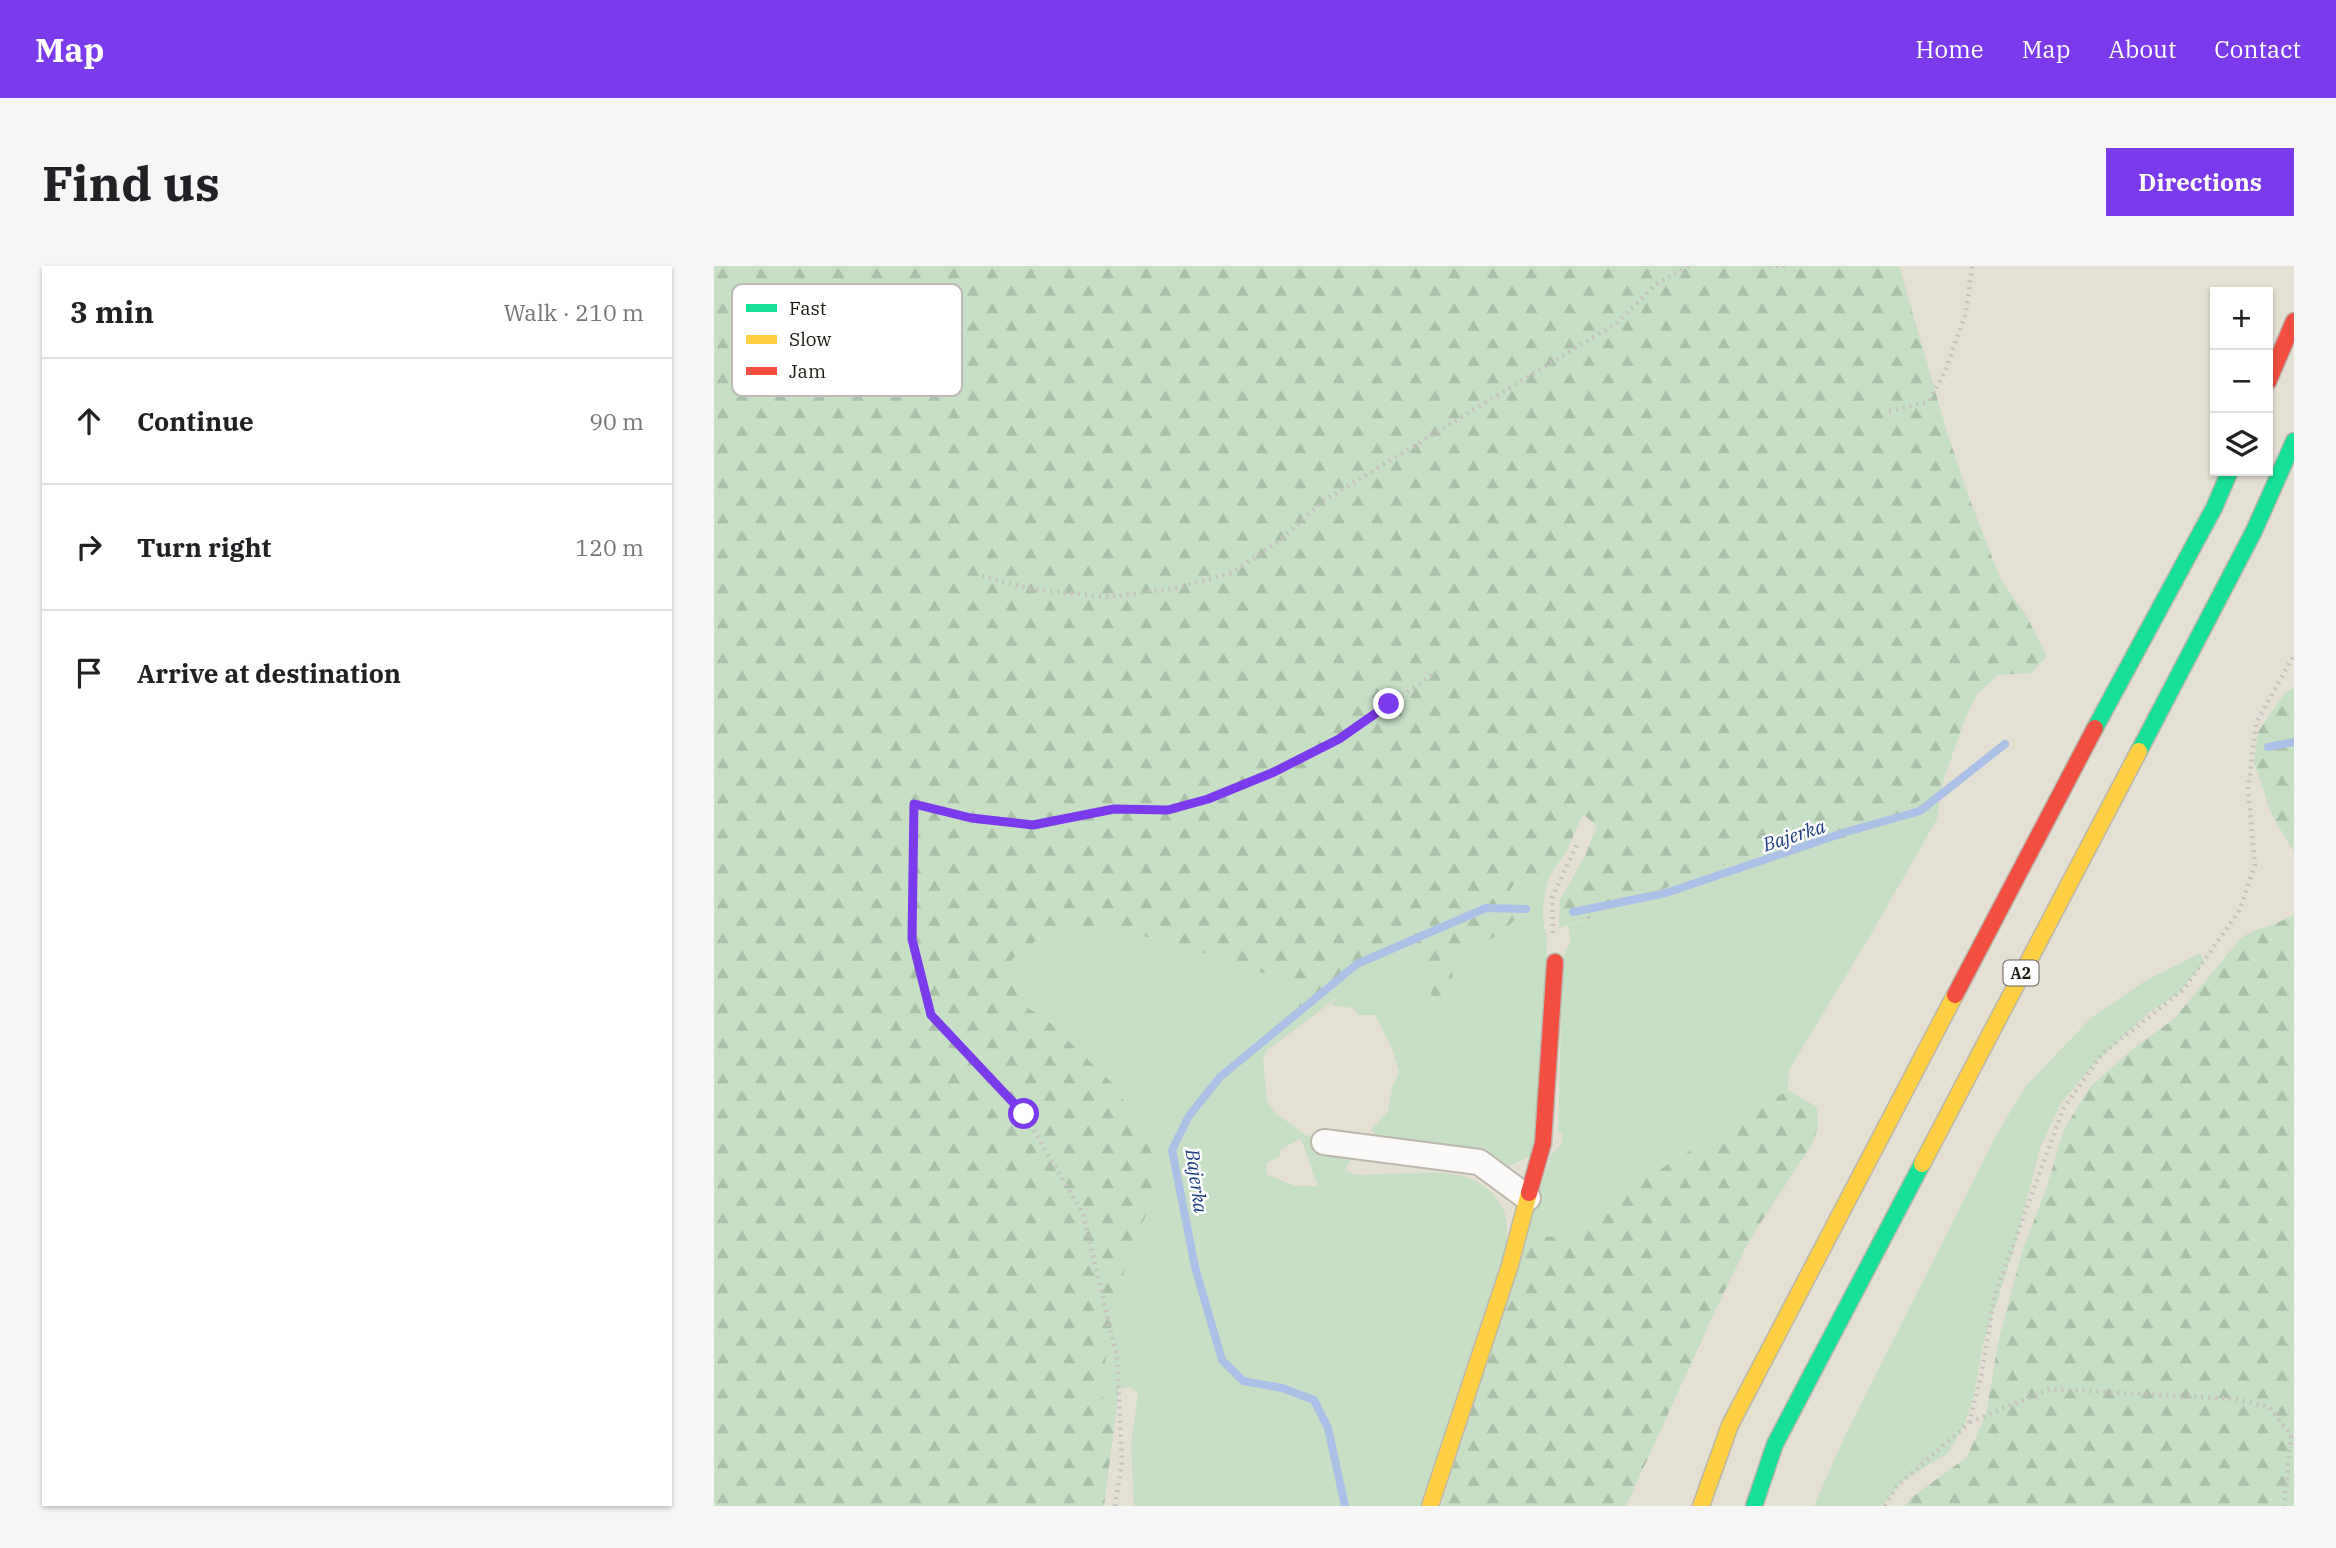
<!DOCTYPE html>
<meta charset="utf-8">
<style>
body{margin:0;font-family:"IBM Plex Serif",serif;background:#f6f6f6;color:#202124}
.controls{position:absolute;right:21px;top:21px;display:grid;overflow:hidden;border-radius:0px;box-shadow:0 2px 5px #0004}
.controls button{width:63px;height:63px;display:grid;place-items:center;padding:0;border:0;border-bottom:2px solid #e0e0e0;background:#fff;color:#202124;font:35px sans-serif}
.stop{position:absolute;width:21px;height:21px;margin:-16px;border:5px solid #7c3aed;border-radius:50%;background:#fff}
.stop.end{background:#7c3aed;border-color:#fff;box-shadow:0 2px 7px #0008}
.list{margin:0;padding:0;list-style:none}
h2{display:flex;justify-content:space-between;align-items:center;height:91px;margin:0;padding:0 28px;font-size:30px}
h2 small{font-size:23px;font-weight:400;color:#757577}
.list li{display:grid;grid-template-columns:46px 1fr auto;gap:21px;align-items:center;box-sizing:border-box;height:126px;padding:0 28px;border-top:2px solid #e0e0e0}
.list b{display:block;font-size:26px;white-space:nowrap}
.list em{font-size:23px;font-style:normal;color:#757577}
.icon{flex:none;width:38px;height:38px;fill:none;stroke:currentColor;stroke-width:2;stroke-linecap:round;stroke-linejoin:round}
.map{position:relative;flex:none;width:1580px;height:1240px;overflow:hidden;border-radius:0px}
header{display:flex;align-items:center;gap:42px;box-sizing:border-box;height:98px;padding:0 35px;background:#7c3aed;color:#fff}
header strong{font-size:33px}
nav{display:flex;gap:38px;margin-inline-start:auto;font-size:24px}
.intro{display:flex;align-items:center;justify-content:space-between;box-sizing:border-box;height:168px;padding:0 42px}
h1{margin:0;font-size:49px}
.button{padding:18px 32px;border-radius:0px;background:#7c3aed;color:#fff;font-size:24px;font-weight:700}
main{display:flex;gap:42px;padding:0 42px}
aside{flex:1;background:#fff;border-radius:0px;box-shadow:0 2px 5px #0004}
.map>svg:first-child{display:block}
</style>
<header>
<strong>Map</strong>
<nav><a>Home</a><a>Map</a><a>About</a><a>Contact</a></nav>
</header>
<div class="intro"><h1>Find us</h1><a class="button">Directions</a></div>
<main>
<aside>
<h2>3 min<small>Walk · 210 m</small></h2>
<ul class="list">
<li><svg class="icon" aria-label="ahead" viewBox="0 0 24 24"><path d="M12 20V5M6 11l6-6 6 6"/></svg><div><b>Continue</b></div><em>90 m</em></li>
<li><svg class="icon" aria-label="right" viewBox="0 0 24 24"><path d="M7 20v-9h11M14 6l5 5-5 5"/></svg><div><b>Turn right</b></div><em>120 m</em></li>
<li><svg class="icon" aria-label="arrive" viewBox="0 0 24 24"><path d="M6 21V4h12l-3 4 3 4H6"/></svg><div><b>Arrive at destination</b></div></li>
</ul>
</aside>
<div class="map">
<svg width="1580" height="1240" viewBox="0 0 1580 1240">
<defs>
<pattern id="forest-firs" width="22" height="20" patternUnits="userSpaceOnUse" patternTransform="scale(1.75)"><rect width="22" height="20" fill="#c6dfc5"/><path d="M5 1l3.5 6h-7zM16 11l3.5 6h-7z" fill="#aabfa8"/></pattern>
</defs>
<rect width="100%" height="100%" fill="#e4e0d3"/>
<!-- grass -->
<path fill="#c6dfc5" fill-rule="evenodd" d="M1228,518L1223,553L1157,668L1075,804L1074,824L932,912L876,962L838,971L812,967L837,889L847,879L849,870L844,864L849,690L857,676L854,660L910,641L987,606L1091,574L1117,580L1184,550Z
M836,609C830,629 825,650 833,671L827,824L818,889L791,902L675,881L657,864L674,845L678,822L685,806L679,785L661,749H644L639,742L616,739L630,726L666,683L699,681L711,698L720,742L737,691L787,668L801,652L791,633L803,615Z
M380,660L452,675L539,703L582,721L581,738L600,749L553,784L549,794L553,835L561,847L592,869L643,884L631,904C645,912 653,908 668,908C712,908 766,895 790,945C794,954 793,969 793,978L710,1240H420L417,1180L424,1127L415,1121L405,1122L403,1138L382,1129C392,1094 395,1057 404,1023C413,991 426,961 440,932L333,754L309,739L298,693L333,666ZM587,873L604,920H581L552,908L553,897L565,891L567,883Z
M1486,687L1490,696L1464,728L1434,747L1381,797L1347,837L1326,882L1301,980L1269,1078L1260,1129L1250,1160L1234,1187L1189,1215L1168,1240H1100L1131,1170L1282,870L1311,821L1377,752L1431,715Z"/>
<!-- forest -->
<path fill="url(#forest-firs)" d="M0,0H1185L1233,166L1253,226L1286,312L1313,351L1333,390L1317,407L1284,409L1263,428L1251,453L1228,518L1184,550L1117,580L1091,574L987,606L910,641L845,662L846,634L871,590L883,560L869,548L853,584L836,609L802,615L791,633L802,652L787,668L738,691L739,739L720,742L711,698L699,681L666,683L630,726L600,749L581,738L582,721L539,703L452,675L380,660L333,666L298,693L309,739L333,754L398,817L432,868L439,893L440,932L422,971L404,1024L391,1097L382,1128L403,1138L390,1240H0Z
M1580,421V586L1558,549L1540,496L1544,466L1570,428Z
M1580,648V1240H1191L1197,1232L1253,1191L1272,1148L1284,1077L1308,986L1333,920L1350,863L1377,820L1421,781L1460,753L1527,672C1543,661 1563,660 1580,648Z
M1074,824L1103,841L1104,862L1097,880L1036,973L1000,1047L912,1240H727L812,967L838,971L876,962L932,912Z"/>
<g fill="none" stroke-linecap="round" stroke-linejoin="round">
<!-- stream -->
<path stroke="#abc0e7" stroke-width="8" d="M1554,481L1580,476
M859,646L952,627L1132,566L1206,545L1291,478
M631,1240L614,1162L600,1134L568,1122L529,1115L508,1094L481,1001L458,884L475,850L506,811L643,698L772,642L812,643"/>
<defs>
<path id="street" d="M610,876L765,896L814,932"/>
<path id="fast" d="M1381,462L1500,242L1516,205
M1425,485L1540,265L1580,175
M1040,1240L1061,1178L1208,898"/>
<path id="slow" d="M1208,898L1425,485
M716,1240L796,999L815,927
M987,1240L1016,1159L1241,729"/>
<path id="jam" d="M1554,116L1580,55
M1241,729L1381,462
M815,927L829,877L841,696"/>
</defs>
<!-- street casing -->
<use href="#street" stroke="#bbb7ad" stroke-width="28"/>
<!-- fast casing -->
<use href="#fast" stroke="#bbb7ad" stroke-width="19"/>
<!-- slow casing -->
<use href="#slow" stroke="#bbb7ad" stroke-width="19"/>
<!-- jam casing -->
<use href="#jam" stroke="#bbb7ad" stroke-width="19"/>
<!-- path -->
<path stroke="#c5c2bf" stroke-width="4.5" stroke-dasharray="2 5" stroke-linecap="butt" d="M1055,0H1076
M1175,145L1214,136L1230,108L1252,47L1258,0
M268,310L317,323L394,331L463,322L517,307L564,276L609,235L903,57L942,18L975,0
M839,667L838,632L864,576
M1256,1156L1336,1123L1522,1133L1555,1141L1577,1169L1570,1240
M401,1240L408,1196L403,1091L369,948L310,848L217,749L198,672L200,538L257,552L319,559L400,543L454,544L494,533L560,506L625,473L721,407
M1171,1240L1182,1221L1255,1157L1267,1110L1281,1029L1349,843L1388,788L1470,723L1525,645L1541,599L1534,524L1542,457L1580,389"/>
<!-- street -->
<use href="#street" stroke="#fbfaf8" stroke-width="24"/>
<!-- fast -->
<use href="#fast" stroke="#16e098" stroke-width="16"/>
<!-- slow -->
<use href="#slow" stroke="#ffcf43" stroke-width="16"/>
<!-- jam -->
<use href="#jam" stroke="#f24e42" stroke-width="16"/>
</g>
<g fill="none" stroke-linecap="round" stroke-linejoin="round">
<!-- route -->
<path stroke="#7c3aed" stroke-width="9" d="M310,848L217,749L198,673L200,538L257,552L319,559L400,543L454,544L494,533L560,506L625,473L675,438"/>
</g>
<g text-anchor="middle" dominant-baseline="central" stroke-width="5" stroke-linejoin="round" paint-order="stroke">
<!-- shield labels -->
<rect fill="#fff" stroke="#625f59" stroke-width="2" x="1289.5" y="694.5" width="35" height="25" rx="5"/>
<g font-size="16" font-weight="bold" fill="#1e1a12">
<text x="1307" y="707">A2</text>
</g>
<!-- water labels -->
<g font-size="19" font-style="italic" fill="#1e3d84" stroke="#fff">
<text transform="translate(1080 569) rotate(-18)">Bajerka</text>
<text transform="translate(483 915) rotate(82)">Bajerka</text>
</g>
</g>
<!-- legend -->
<rect x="18" y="18" width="230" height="112" rx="10" fill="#fff" stroke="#bcbab8" stroke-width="2"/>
<rect x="32" y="38" width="31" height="8" fill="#16e098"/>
<rect x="32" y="69" width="31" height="9" fill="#ffcf43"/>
<rect x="32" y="101" width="31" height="8" fill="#f24e42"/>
<g font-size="19" fill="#1e1a12">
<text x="75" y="49">Fast</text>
<text x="75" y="80">Slow</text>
<text x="75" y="112">Jam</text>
</g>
</svg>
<div class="controls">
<button>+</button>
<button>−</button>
<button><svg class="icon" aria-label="layers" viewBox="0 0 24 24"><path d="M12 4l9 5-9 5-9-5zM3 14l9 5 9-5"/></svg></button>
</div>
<div class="stop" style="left:310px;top:848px"></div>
<div class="stop end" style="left:675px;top:438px"></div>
</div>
</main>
